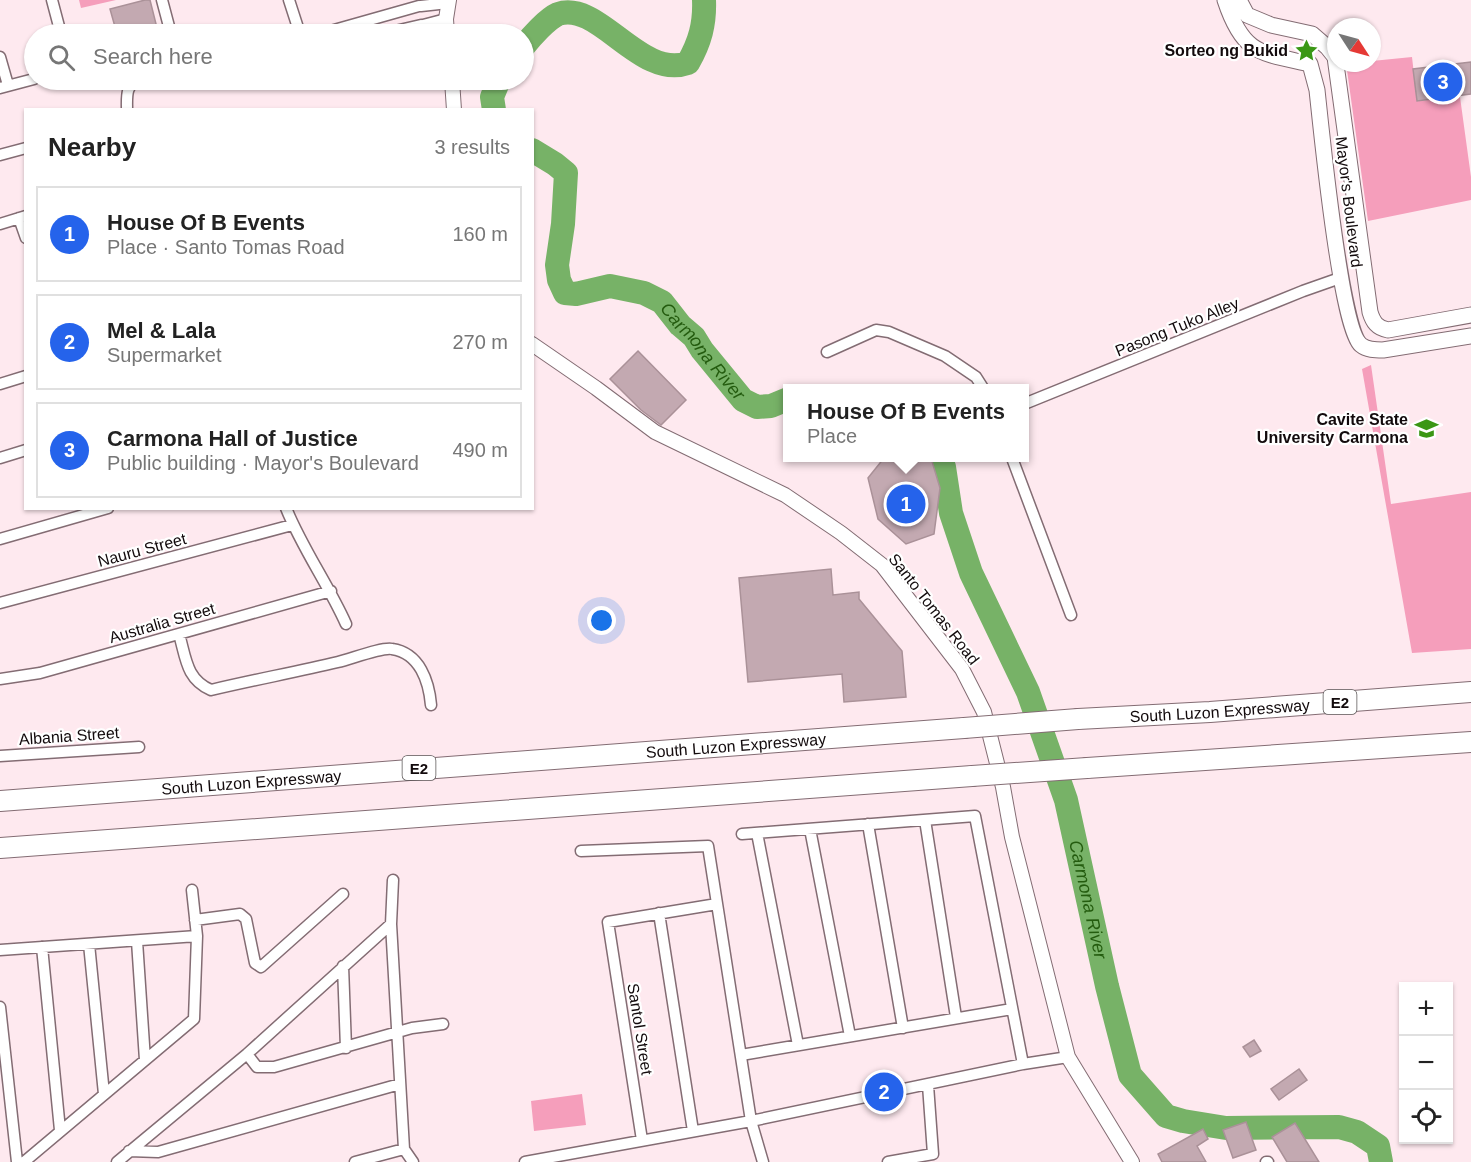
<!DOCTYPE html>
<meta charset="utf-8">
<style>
body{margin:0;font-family:Arial,sans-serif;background:#f2f2f2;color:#222}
.controls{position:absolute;right:18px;bottom:18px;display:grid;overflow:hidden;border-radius:0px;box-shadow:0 2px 4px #0004}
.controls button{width:54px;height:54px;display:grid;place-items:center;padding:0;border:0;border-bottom:2px solid #e0e0e0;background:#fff;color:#222;font:30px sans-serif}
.compass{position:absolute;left:1327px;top:18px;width:54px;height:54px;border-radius:50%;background:#fff;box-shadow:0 2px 4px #0004;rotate:126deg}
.you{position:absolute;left:602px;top:621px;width:21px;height:21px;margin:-15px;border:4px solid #fff;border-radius:50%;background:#1a73e8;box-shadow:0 0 0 9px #1a73e833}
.badge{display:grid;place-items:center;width:39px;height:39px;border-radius:50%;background:#2563eb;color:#fff;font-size:20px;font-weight:700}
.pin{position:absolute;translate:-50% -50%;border:3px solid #fff;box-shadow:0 2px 6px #0006}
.popup{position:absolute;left:783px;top:384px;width:246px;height:78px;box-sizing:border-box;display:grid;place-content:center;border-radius:0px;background:#fff;filter:drop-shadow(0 2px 4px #0005);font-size:20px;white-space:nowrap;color:#767676}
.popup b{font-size:22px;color:#222}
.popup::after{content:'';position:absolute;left:50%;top:100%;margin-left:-12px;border:12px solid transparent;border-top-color:#fff}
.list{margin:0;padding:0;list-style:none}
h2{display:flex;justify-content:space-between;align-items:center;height:78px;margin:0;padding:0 24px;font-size:26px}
h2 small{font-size:20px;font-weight:400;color:#767676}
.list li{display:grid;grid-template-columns:39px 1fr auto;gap:18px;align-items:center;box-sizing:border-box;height:96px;margin:0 12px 12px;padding:0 12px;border:2px solid #e0e0e0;border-radius:0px}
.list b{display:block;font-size:22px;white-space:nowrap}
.list p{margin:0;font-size:20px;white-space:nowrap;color:#767676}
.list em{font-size:20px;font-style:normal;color:#767676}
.icon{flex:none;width:33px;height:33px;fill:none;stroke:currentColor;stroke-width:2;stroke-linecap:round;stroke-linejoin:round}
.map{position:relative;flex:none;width:1471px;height:1162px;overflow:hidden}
.search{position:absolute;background:#fff;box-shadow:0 2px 4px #0004;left:24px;top:24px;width:510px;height:66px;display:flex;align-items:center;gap:15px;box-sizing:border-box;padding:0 21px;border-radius:33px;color:#767676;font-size:22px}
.panel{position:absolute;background:#fff;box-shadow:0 2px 4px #0004;left:24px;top:108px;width:510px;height:402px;border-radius:0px}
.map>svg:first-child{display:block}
</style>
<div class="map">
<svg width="1471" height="1162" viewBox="0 0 1471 1162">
<rect width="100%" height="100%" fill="#fee9ef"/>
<!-- green -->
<path fill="#f59ebb" d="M79,0H116L81,8Z
M1412,57L1417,101L1460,97L1471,177V200L1368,221L1346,63H1372V61Z
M1371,365L1391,504L1471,492V649L1412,653L1362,369Z
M582,1094L586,1125L534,1131L531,1101Z"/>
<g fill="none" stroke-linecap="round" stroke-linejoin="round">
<!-- river -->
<g stroke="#77b267" stroke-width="24">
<path d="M524,46C531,37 547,19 558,14C599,0 640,80 688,63C700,42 705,24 704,0"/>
<path d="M494,110L492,97L499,80"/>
<path id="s1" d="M532,150L555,164L566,173L563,224L557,265L559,280L565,293L576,294L610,286L644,293L662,302L680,325L694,337L702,350L743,400L757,407L771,406L788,399"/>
<path id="s2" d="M940,458L944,467L951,513L971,573L1028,692L1066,800L1107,986L1130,1075L1166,1116L1183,1121L1226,1128L1339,1127L1357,1132L1378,1146L1381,1162"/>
</g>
</g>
<!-- building -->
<path fill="#c3a9b1" stroke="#aa9198" stroke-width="1.5" d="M145,0H150L157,28L130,34H117L110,9Z
M1471,62V94L1417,101L1413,69Z
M638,351L686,400L661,425L641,410L610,379Z
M884,458H931L940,488L934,534L906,544L878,519L868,478Z
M831,569L833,595L859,592V599L902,651L906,697L844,702L842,674L748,682L739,578Z
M1254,1040L1261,1051L1250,1057L1243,1047Z
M1299,1069L1307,1080L1279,1100L1271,1089Z
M1246,1122L1256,1150L1233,1158L1223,1130Z
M1295,1123L1319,1162H1287L1272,1137Z
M1203,1129L1208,1139L1197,1146L1206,1162H1162L1158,1154Z"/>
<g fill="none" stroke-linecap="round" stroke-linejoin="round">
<defs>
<path id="minor" d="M52,0L61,34
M162,0L171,34
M289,0L300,34
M421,6L448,3
M423,25L446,19
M327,34L334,30L419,6
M382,34L421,25
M0,57L8,85
M0,88L34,79
M127,110C127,97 125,84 140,80
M0,155L26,148
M19,218L26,238
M0,224L26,216
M827,352L876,330L889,332L945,356L976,377L983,388
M0,384L26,376
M1024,404L1303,291L1340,278
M0,458L26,450
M1012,458L1071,615
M286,508C302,548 328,584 346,624
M0,539L108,508
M0,603L292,525
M179,634C186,658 186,679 211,690C253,680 296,672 338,662C351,659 382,647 392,649C420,653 429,682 431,705
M0,679L40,673L331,591
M0,756L139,747
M925,820L956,1017
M868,824L903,1028
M810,829L850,1036
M757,833L798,1045
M742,834L975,816L1023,1064
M581,851L708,846L751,1121L763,1162
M393,880L391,924L404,1149L413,1162
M659,913L693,1131
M195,920L240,914L246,919L255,963L261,967L343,894
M137,941L145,1060
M89,944L104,1094
M42,947L60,1130
M0,950L197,936
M343,966L346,1048
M0,1007L17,1162
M247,1054L257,1067H274L412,1028L443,1024
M741,1055L1012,1009
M642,1140L608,922L717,904
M129,1151L158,1152L400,1084
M24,1162L194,1019L197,936L192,890
M117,1162L247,1054L391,924
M355,1162L404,1149
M525,1162L751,1121L1023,1064L1068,1057
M888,1162L933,1154L928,1085
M1266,1162H1268"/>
<path id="tertiary" d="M447,34L446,19L449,0
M452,80L454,110
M532,344L596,388L655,432L785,495L841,533L882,565L962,669L984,712L1003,787L1012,837L1068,1057L1132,1162"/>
<path id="secondary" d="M1225,0C1243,55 1261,53 1310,64L1317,90C1321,127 1341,330 1361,345C1367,350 1375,350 1383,350L1471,336
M1239,0L1247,15L1271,25L1312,34L1327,47L1335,57L1370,312C1373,322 1377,328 1388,330L1471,315"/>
<g id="motorway">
<path id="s3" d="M1078,719L1210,712L1471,692"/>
<path d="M1087,768L1471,742"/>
<path id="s4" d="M0,801L964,728"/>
<path d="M0,848L972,776"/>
</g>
</defs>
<!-- minor casing -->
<use href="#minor" stroke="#836c73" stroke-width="13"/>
<!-- tertiary casing -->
<use href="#tertiary" stroke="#836c73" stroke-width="16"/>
<!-- secondary casing -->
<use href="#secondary" stroke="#836c73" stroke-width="17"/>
<!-- motorway casing -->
<use href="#motorway" stroke="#836c73" stroke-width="22"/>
<!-- minor -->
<use href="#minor" stroke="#fff" stroke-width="10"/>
<!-- tertiary -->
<use href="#tertiary" stroke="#fff" stroke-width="14"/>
<!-- secondary -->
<use href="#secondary" stroke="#fff" stroke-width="15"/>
<!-- motorway -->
<use href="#motorway" stroke="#fff" stroke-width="20"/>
<defs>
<path id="motorway-bridge" d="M964,728L1078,719
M972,776L1087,768"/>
</defs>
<!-- motorway-bridge casing -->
<use href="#motorway-bridge" stroke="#836c73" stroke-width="22" stroke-linecap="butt"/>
<!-- motorway-bridge -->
<use href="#motorway-bridge" stroke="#fff" stroke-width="20"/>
</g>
<!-- icons -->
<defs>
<symbol id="sight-bare" viewBox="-9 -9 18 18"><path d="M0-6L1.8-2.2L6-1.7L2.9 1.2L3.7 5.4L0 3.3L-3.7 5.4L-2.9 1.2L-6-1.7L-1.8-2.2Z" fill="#3b9715" stroke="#fff" stroke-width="2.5" paint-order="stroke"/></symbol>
<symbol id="university-bare" viewBox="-9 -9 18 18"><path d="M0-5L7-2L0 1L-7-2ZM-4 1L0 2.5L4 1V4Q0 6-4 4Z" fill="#3b9715" stroke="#fff" stroke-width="2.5" paint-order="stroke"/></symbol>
</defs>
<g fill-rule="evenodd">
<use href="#sight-bare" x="1290" y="34" width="33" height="33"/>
<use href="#university-bare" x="1410" y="412" width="33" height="33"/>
</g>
<g text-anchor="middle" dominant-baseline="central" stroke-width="4.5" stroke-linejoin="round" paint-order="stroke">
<!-- shield labels -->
<g fill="#fff" stroke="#595455" stroke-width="1.5">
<rect x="1323.5" y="690" width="33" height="24" rx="4.5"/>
<rect x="402.5" y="756" width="33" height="24" rx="4.5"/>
</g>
<g font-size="15" font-weight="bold" fill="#120a0c">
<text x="1340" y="702">E2</text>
<text x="419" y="768">E2</text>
</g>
<!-- poi labels -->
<g font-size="16" font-weight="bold" fill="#120a0c" stroke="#fff" text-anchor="end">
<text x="1288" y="50">Sorteo ng Bukid</text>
<text x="1408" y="419">Cavite State<tspan x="1408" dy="18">University Carmona</tspan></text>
</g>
<!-- street labels -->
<g font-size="16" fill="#120a0c" stroke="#fff">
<text transform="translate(1349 202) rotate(83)">Mayor's Boulevard</text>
<text transform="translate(1177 327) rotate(-22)">Pasong Tuko Alley</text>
<text transform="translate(142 550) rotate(-15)">Nauru Street</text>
<text transform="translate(934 609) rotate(52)">Santo Tomas Road</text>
<text transform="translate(162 623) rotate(-16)">Australia Street</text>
<text stroke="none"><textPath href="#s3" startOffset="142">South Luzon Expressway</textPath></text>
<text transform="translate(69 736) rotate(-4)">Albania Street</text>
<text stroke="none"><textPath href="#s4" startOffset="738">South Luzon Expressway</textPath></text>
<text stroke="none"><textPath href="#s4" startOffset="252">South Luzon Expressway</textPath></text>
<text transform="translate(640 1029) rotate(81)">Santol Street</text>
</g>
<!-- water labels -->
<g font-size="18" font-style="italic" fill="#245c0f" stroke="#fff">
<text stroke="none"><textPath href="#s1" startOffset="328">Carmona River</textPath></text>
<text stroke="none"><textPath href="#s2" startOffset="468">Carmona River</textPath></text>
</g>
</g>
</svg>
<div class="controls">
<button>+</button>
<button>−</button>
<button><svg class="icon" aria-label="locate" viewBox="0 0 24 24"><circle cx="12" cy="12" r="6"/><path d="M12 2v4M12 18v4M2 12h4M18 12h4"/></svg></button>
</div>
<svg class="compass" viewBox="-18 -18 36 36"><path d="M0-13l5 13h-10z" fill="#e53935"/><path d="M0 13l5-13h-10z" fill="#767676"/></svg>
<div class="you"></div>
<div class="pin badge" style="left:906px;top:504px">1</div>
<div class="popup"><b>House Of B Events</b>Place</div>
<div class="pin badge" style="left:884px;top:1092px">2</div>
<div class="pin badge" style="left:1443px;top:82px">3</div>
<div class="search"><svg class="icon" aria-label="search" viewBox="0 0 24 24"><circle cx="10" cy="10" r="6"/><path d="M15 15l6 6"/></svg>Search here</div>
<section class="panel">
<h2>Nearby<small>3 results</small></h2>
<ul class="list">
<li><span class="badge">1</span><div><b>House Of B Events</b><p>Place · Santo Tomas Road</p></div><em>160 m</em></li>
<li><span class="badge">2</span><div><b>Mel &amp; Lala</b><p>Supermarket</p></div><em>270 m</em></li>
<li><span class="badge">3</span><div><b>Carmona Hall of Justice</b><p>Public building · Mayor's Boulevard</p></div><em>490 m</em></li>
</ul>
</section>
</div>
